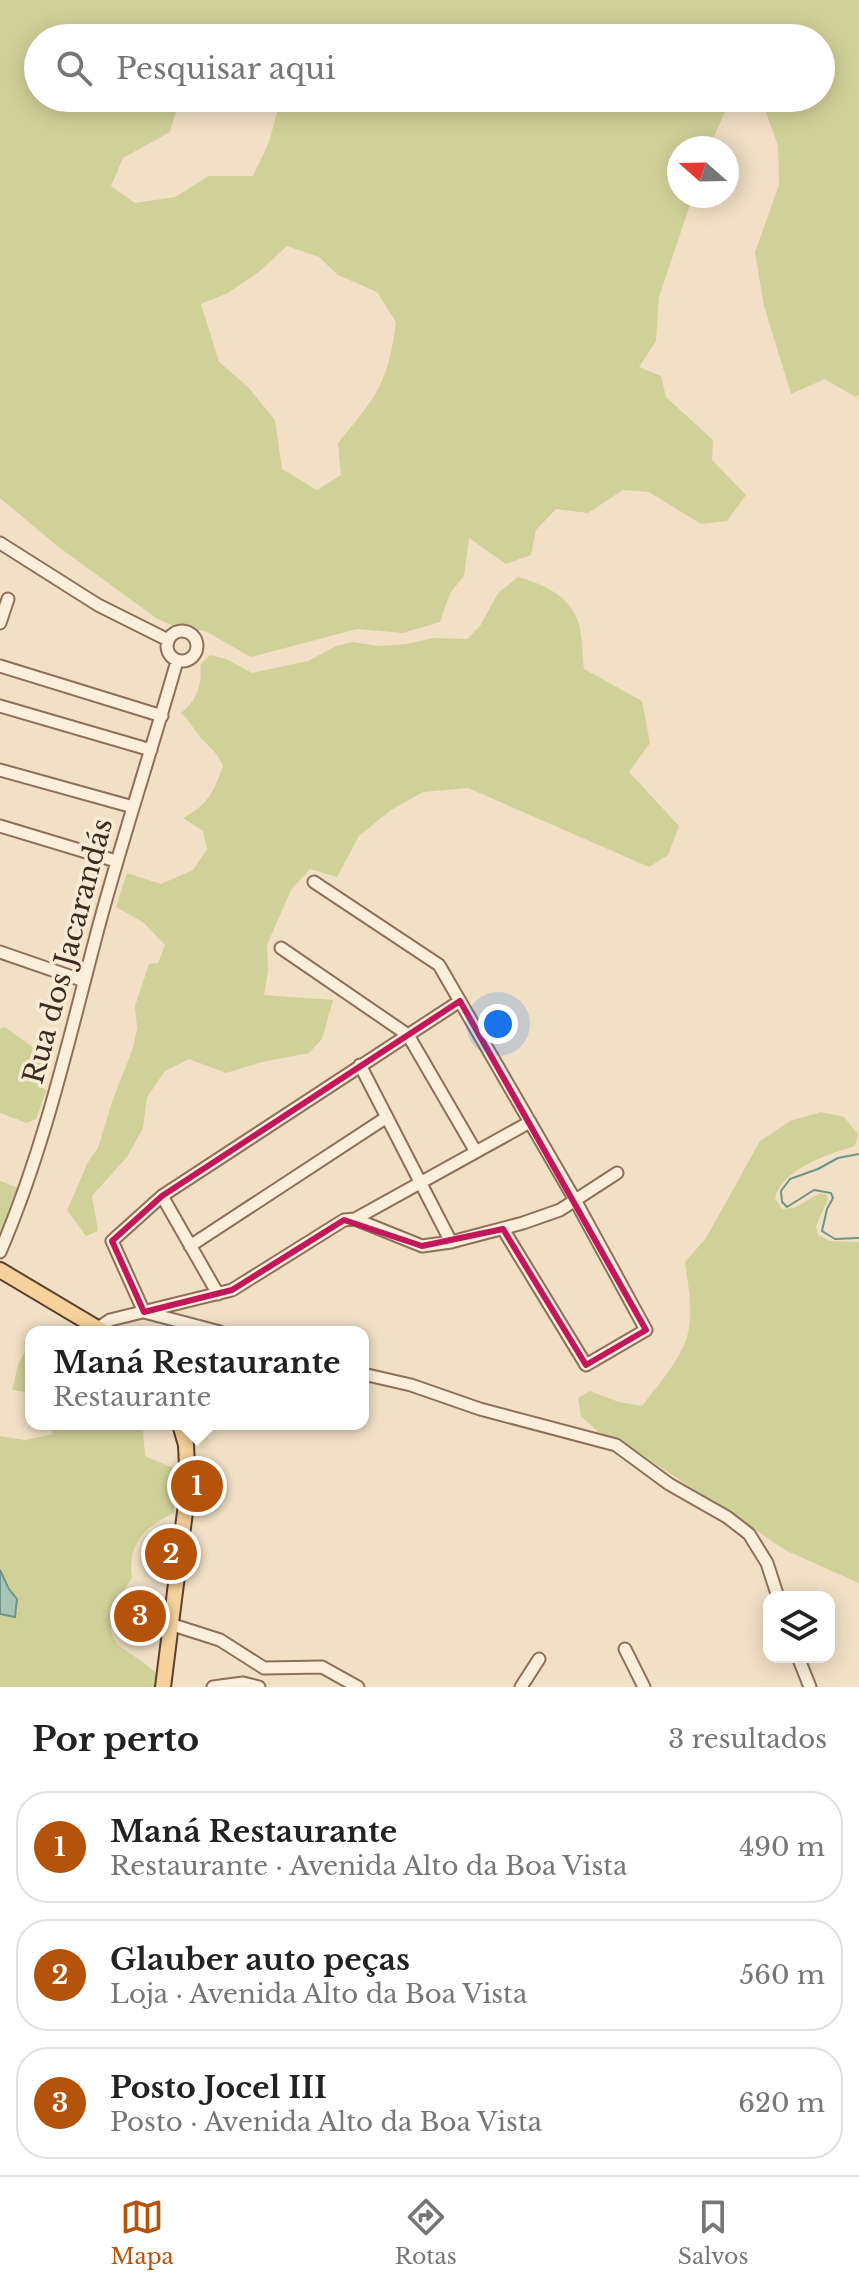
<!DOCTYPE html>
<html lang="pt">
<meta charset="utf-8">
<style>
body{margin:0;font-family:"Libre Baskerville",serif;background:#f2f2f2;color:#222}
.controls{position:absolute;right:24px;bottom:24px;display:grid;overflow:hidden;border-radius:16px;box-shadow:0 4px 20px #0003}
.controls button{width:72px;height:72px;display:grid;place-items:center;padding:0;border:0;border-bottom:2px solid #e0e0e0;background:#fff;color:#222;font:40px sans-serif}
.compass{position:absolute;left:667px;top:136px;width:72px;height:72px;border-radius:50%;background:#fff;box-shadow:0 4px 20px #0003;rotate:290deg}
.you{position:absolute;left:498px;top:1024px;width:28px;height:28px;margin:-20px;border:6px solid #fff;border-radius:50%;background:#1a73e8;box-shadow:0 0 0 12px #1a73e833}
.badge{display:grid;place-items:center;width:52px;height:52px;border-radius:50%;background:#b45309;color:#fff;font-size:26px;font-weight:700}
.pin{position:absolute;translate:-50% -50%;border:4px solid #fff;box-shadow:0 2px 8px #0006}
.popup{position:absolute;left:25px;top:1326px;width:344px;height:104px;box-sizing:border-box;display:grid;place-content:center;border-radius:16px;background:#fff;filter:drop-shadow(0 2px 6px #0005);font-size:26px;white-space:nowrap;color:#767676}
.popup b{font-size:30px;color:#222}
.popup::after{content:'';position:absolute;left:50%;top:100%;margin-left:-16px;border:16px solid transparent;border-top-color:#fff}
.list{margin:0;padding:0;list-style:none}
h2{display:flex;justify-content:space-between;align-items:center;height:104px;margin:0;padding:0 32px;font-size:34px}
h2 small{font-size:26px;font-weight:400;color:#767676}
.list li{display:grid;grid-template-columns:52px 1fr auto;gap:24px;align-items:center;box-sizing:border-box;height:112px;margin:0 16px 16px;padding:0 16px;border:2px solid #e0e0e0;border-radius:32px}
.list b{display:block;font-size:30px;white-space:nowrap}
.list p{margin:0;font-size:26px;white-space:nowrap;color:#767676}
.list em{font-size:26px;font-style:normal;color:#767676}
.icon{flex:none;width:44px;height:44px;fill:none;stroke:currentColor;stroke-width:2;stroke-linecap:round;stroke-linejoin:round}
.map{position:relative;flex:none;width:859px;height:1687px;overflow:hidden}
.search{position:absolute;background:#fff;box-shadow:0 4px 20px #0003;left:24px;right:24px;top:24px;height:88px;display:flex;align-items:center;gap:20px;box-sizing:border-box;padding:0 28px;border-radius:44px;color:#767676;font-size:30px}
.sheet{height:488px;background:#fff}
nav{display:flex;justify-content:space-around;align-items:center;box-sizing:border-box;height:112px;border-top:2px solid #e0e0e0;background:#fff;font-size:22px;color:#767676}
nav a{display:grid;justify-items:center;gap:4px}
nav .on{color:#b45309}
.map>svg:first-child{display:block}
</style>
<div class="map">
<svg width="859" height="1687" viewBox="0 0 859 1687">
<rect width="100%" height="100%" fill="#f1e0c6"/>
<!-- green -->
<path fill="#d0d198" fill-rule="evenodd" d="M0,0H859V395L855,397L825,379L791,394L764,306L755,252L779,185L778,146L761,98H821V38H38V98H180L170,132L123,158L111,186L135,203L175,197L209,176H253L269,142L281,98H731L709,148H679V196H693L659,297L656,341L639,367L661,376L666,397L713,440L712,460L746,495L727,521L701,524L649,492L623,490L588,513L556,509L536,530L531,555L506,564L469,538L464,576L450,593L440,622L403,633L357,629L251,657L205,631L173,626L156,618L56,545L0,498ZM287,246L319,257L338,275L377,292L396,322C388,383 377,396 338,443L341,475L317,490L282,469L275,420L248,387L219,362L201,304L228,293L260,271Z
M518,577C542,584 567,594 577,619C583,633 582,654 584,669L642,701L650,743L629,772L679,826L668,855L649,867L468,788L423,792L391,810L359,836L337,877L310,869L291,890L267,945L268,971L264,995L333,1000L322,1039L309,1053L262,1062L226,1073L189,1059L165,1071L147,1097L143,1128L127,1157L92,1196L98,1231L86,1236L67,1210L88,1162L98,1148L113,1099L132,1051L137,1029L135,1006L149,964L158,963L165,945L144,923L116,907L127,873L161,884L193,870L207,849L203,831L183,818C208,805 214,791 223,766C217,752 211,749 202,739C194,730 190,721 181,713C196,702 203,683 200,665L210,655L226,659L252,673L308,661L336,646L353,642L378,646L407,644L433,638L467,639L480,626L498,593Z
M5,1027L49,1059L41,1085L46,1091L36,1119L27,1123L0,1113V1029Z
M821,1112L844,1117L858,1134L855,1146C827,1155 783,1168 775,1198L782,1209L794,1208L820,1193L826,1195L828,1199L816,1226L818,1235L830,1241L859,1242V1583L787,1551L630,1447L598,1432L581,1416L578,1398L590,1391L619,1402L642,1406C657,1386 679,1362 687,1337C694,1314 688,1285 685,1262L706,1238L760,1141L790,1121Z
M0,1181L19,1188L0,1235Z
M28,1345L31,1346V1393L12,1390L18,1365Z
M48,1424H148L143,1429L145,1456L176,1469L174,1513C145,1526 127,1544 132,1578C120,1595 98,1629 121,1647C133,1656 146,1663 157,1674L155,1687H0V1614L18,1611C17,1597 7,1582 0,1570V1436L25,1440L53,1434Z"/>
<!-- water -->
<path fill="#a8c5b9" stroke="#6d9486" stroke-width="2" d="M0,1570L9,1589L17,1599L15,1617L0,1614Z"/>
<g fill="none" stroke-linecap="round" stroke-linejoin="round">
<!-- stream -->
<path stroke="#6d9486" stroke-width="2" d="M859,1154L838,1158L818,1169L790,1179L781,1191L782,1202L787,1207L814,1190L831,1193L833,1198L827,1209L822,1231L835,1239L859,1238"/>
<defs>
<path id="minor" d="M0,543L98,605L168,640
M0,623L8,599
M167 646a15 15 0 1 1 30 0a15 15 0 1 1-30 0Z
M0,666L162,716
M0,706L151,750
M0,770L133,807
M0,826L116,861
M314,882L439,965L575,1200L646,1330L586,1365L503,1229
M281,948L408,1035L476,1152
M0,952L84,981
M360,1065L451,1242
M162,1196L218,1294
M355,1219L530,1122
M190,1246L387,1117
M0,1252C45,1148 70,1034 99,925C123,836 152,749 177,661
M98,1328L110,1320L232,1290L344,1220L355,1219L422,1246L451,1242L523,1223L560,1210L617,1173
M220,1332L144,1312L112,1241L162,1196L460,1001
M363,1374L411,1385L480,1409L616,1445L669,1484L727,1517L749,1534L767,1563L778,1597
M173,1625L220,1640L264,1668L322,1667L358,1687
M625,1649L644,1687
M798,1657L810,1687
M213,1687L243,1683L259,1687
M521,1687L539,1659"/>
<path id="major" d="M0,1270L104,1332
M163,1687L188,1488L186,1445L180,1424"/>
</defs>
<!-- minor casing -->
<use href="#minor" stroke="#8e705a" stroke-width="15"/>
<!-- major casing -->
<use href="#major" stroke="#5c3f2e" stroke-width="18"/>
<!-- minor -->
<use href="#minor" stroke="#fbeeda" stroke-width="11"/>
<!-- major -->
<use href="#major" stroke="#f6d19c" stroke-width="14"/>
</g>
<!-- marked area -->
<path fill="none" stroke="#c2185b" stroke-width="6" stroke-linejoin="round" d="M460,1001L646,1330L586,1365L503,1229L422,1246L344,1220L232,1290L144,1312L112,1241L162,1196Z"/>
<g text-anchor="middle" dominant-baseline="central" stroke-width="7" stroke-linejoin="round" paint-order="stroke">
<!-- street labels -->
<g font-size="28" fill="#3e2a1f" stroke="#f8ebd6">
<text transform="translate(68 951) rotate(-75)">Rua dos Jacarandás</text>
</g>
</g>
</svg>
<div class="controls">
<button><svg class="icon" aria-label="layers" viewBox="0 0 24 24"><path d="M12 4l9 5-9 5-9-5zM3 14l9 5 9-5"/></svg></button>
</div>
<svg class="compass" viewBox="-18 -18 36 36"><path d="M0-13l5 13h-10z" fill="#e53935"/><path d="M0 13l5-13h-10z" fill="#767676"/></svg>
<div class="you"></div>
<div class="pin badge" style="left:197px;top:1486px">1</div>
<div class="popup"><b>Maná Restaurante</b>Restaurante</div>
<div class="pin badge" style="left:171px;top:1554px">2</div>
<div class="pin badge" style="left:140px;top:1616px">3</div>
<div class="search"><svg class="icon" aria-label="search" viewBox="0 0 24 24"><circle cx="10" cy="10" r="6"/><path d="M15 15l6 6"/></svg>Pesquisar aqui</div>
</div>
<section class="sheet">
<h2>Por perto<small>3 resultados</small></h2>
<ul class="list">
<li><span class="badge">1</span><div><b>Maná Restaurante</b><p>Restaurante · Avenida Alto da Boa Vista</p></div><em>490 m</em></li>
<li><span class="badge">2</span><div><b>Glauber auto peças</b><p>Loja · Avenida Alto da Boa Vista</p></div><em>560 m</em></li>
<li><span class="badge">3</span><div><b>Posto Jocel III</b><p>Posto · Avenida Alto da Boa Vista</p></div><em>620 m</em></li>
</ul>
</section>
<nav>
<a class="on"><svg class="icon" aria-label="map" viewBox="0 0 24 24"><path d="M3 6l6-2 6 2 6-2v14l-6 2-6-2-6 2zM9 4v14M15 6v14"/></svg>Mapa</a>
<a><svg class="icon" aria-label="directions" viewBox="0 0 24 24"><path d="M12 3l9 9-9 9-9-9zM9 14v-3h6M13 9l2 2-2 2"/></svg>Rotas</a>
<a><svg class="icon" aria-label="saved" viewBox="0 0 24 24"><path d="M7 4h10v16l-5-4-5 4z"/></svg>Salvos</a>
</nav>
